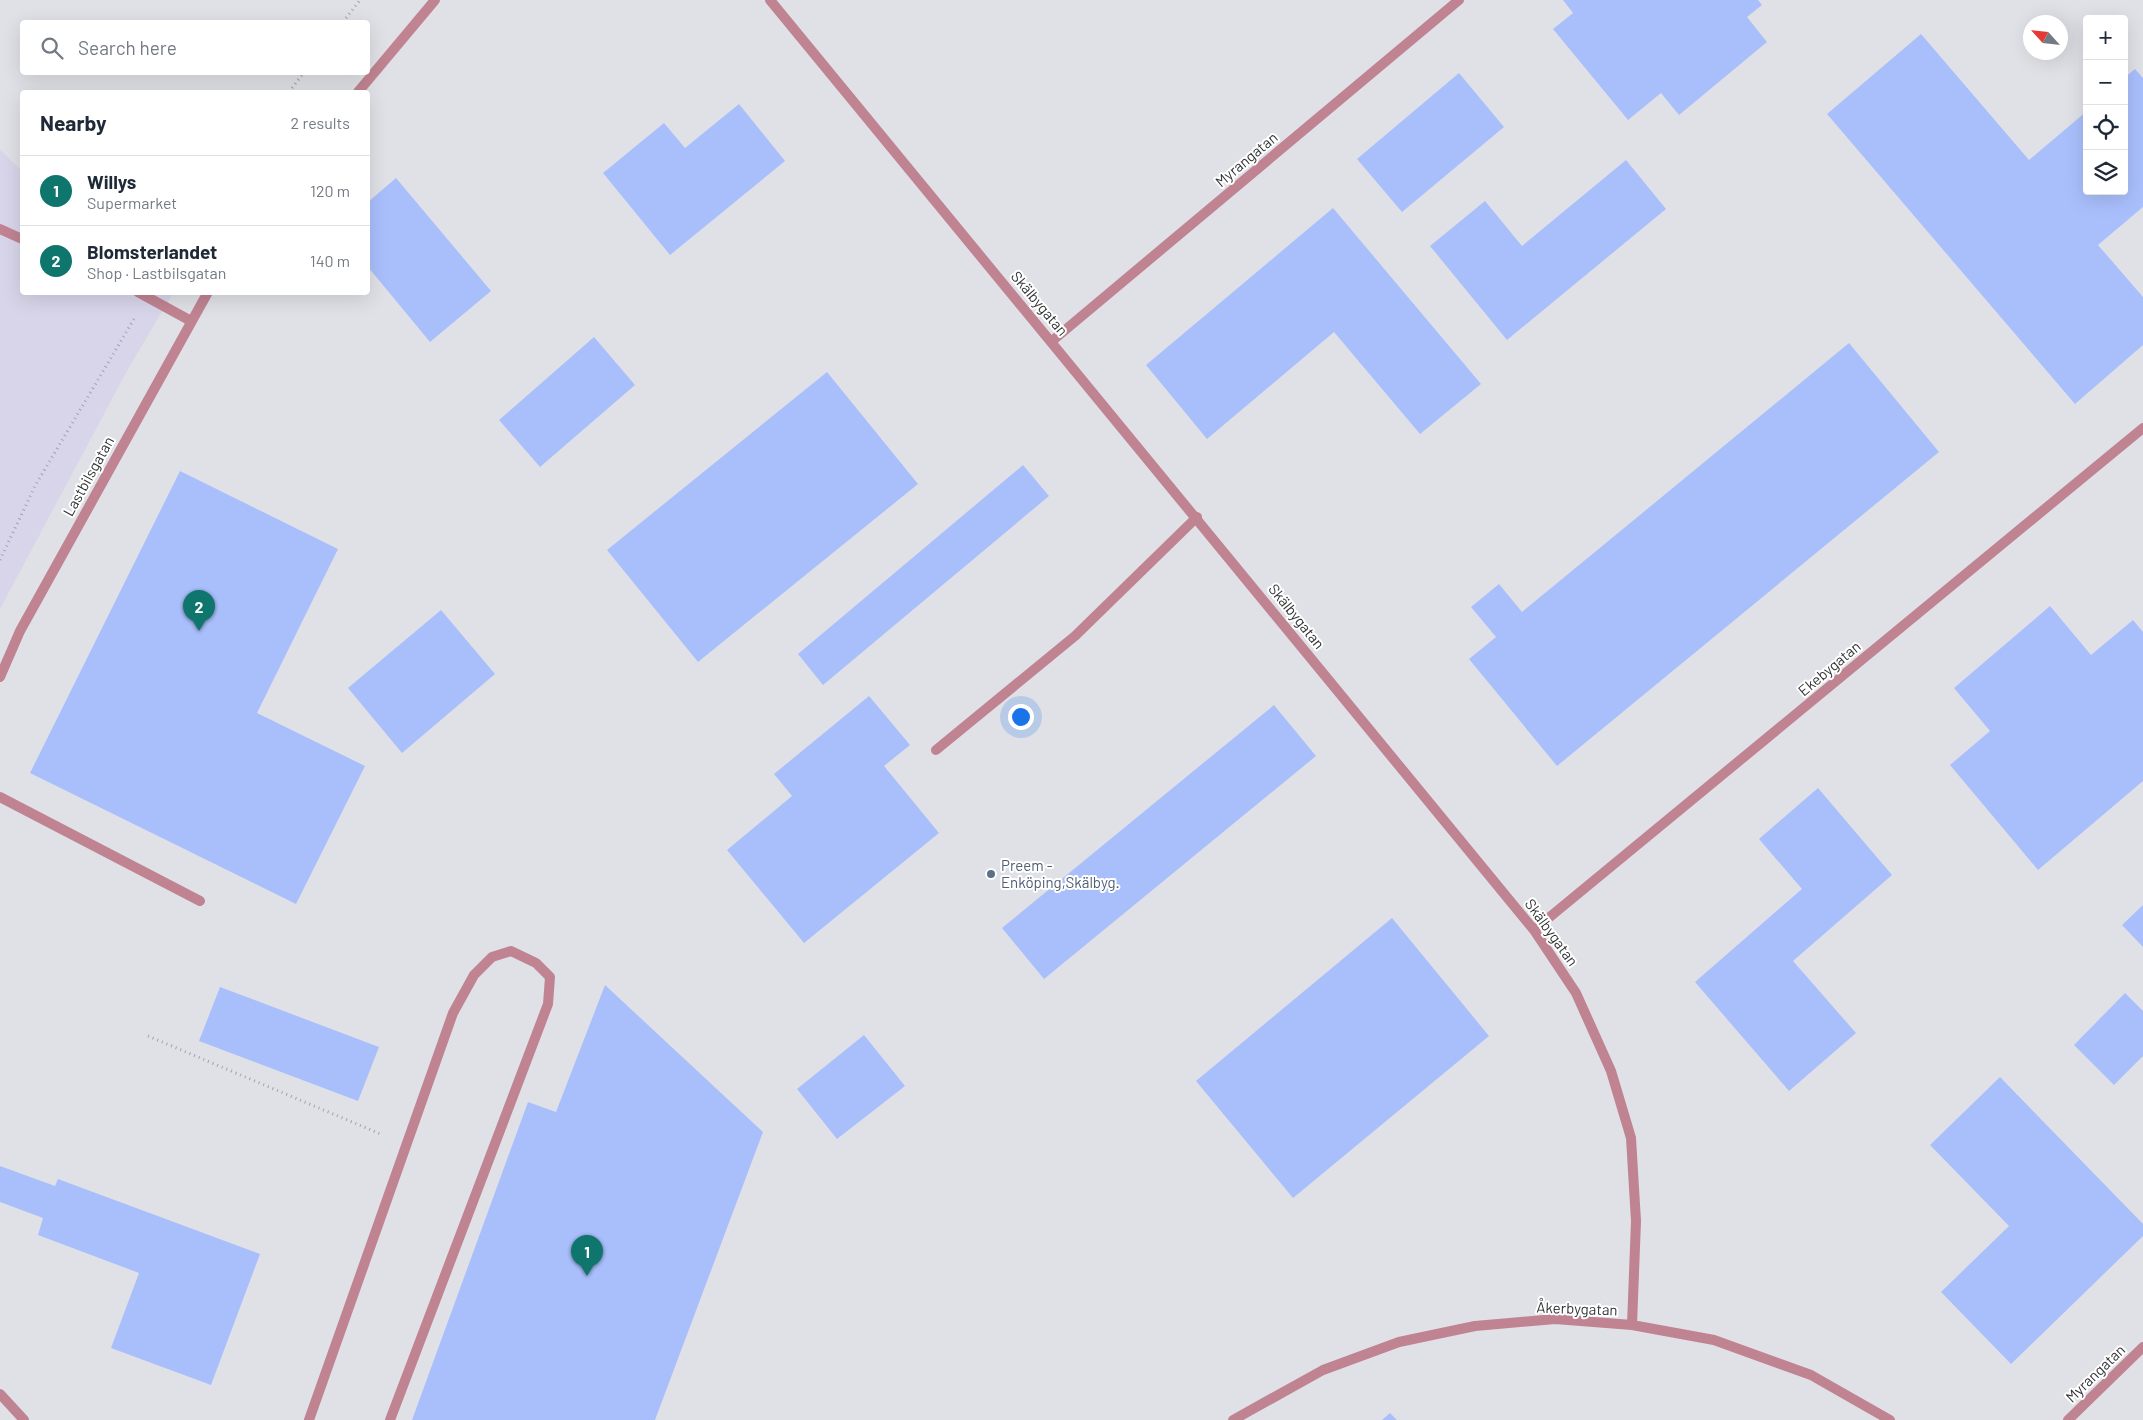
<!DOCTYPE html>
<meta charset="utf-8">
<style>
body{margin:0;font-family:Barlow,sans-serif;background:#f2f2f3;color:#1f2937}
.controls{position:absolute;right:15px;top:15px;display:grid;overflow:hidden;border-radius:5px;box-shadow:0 5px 20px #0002}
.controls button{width:45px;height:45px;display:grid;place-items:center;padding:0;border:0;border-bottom:1px solid #e0e1e3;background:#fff;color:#1f2937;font:25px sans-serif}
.compass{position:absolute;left:2023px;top:15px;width:45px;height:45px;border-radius:50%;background:#fff;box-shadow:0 5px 20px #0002;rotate:297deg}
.you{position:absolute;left:1020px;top:716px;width:18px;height:18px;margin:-12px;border:4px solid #fff;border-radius:50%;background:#1a73e8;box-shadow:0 0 0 8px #1a73e833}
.badge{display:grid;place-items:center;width:32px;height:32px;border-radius:50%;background:#0f766e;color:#fff;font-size:16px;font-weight:700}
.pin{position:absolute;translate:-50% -41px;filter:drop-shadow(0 1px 2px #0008)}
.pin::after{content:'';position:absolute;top:26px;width:18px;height:15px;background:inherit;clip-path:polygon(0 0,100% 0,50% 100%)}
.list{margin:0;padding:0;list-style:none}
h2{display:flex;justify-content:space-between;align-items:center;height:65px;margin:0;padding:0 20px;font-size:21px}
h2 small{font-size:16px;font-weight:400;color:#747a83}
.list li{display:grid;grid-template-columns:32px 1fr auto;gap:15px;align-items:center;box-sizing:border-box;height:70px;padding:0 20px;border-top:1px solid #e0e1e3}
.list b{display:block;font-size:19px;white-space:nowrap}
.list p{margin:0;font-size:16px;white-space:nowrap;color:#747a83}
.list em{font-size:16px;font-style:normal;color:#747a83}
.icon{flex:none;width:28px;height:28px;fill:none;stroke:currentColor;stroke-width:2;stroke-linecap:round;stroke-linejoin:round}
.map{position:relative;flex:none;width:2143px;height:1420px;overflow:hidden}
.search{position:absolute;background:#fff;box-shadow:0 5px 20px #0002;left:20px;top:20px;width:350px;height:55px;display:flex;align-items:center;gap:12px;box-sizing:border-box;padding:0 18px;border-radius:5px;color:#747a83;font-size:19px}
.panel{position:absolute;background:#fff;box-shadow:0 5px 20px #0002;left:20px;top:90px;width:350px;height:205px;border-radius:5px}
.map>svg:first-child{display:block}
</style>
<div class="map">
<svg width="2143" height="1420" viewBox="0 0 2143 1420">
<rect width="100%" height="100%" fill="#e0e1e6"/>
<!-- commercial -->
<path fill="#d8d5ea" d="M0,150L22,171V292L173,293L128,369L0,609Z"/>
<!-- building -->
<path fill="#a9bffc" d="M1563,0H1758L1762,5L1747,17L1767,42L1679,115L1661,93L1628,120L1553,29L1573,13Z
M1921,34L2029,160L2087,111V191H2124V78L2135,69L2143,78V207L2098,245L2143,297V345L2075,404L1827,114Z
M1459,73L1504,127L1402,212L1357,159Z
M739,104L785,161L670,255L603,173L664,123L685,148Z
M1626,160L1666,209L1507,340L1430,246L1485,201L1522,246Z
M396,178L491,291L430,342L368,267V202Z
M1333,208L1481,384L1420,434L1334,332L1207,439L1146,365Z
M594,337L635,385L540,467L499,420Z
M1849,343L1939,452L1557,766L1469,659L1496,637L1471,607L1499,584L1522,612Z
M827,372L918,484L698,662L607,550Z
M1023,465L1049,496L823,685L798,654Z
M180,471L338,549L257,713L365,766L296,904L30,773Z
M2050,606L2091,655L2133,620L2143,632V781L2038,870L1950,765L1990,731L1954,688Z
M441,610L495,674L402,753L348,688Z
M869,696L910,745L884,766L939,833L804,943L727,850L792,796L774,774Z
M1274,705L1316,756L1044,979L1002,928Z
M1818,788L1892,875L1793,961L1856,1033L1789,1091L1695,982L1802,889L1759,839Z
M2143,905V947L2122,925Z
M1392,918L1489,1036L1293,1198L1196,1081Z
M605,985L763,1132L655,1420H412L528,1102L556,1112Z
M220,987L379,1047L358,1101L199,1041Z
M2125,993L2143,1011V1056L2114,1085L2074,1045Z
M864,1035L905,1086L837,1139L797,1089Z
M2000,1077L2143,1224V1236L2011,1364L1941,1292L2009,1226L1930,1145Z
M0,1166L55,1186L58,1179L260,1254L211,1385L111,1348L139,1273L38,1235L43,1218L0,1202Z
M1390,1413L1397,1420H1382Z"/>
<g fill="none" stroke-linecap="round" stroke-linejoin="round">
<!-- path -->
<path stroke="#a2a3a7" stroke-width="3" stroke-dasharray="1 4" stroke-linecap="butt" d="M343,22L360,0
M289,92L304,72
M0,560L35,486L134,319
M148,1036L383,1135"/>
<!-- lane -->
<path stroke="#c08392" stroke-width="10" d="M0,229L22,239
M138,292L191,321
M936,750L1075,636L1197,517
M0,797L200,901
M309,1420L453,1013L474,975L492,957L511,951L536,963L550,977L548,1004L390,1420"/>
<!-- street -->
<path stroke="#c08392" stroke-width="10" d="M770,0L1534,930L1576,993L1611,1071L1631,1138L1636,1221L1632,1325
M358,92L435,0
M1052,341L1459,0
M0,677L20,631L208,292
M1534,930L2143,428
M0,1394L24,1420
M1233,1420L1323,1370L1399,1342L1475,1326L1555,1319L1632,1325L1714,1340L1811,1375L1890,1420
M2068,1420L2143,1347"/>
</g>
<!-- markers -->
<circle fill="#5c6f8a" stroke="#fff" stroke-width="2" cx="991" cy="874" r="5"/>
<g text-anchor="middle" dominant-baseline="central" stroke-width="4" stroke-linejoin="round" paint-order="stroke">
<!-- street labels -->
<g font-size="15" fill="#333436" stroke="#fff">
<text transform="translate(1246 159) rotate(-40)">Myrangatan</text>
<text transform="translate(1040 303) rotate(50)">Skälbygatan</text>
<text transform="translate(88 476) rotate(-61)">Lastbilsgatan</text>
<text transform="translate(1297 616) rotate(51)">Skälbygatan</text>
<text transform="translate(1829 668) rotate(-40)">Ekebygatan</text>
<text transform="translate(1552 932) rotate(54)">Skälbygatan</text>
<text transform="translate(1577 1308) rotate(2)">Åkerbygatan</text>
<text transform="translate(2095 1373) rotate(-44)">Myrangatan</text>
</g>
<!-- service labels -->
<g font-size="15" fill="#4e5e75" stroke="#fff" text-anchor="start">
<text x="1001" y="865">Preem -<tspan x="1001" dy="17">Enköping,Skälbyg.</tspan></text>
</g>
</g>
</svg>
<div class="controls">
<button>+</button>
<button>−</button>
<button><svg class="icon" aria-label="locate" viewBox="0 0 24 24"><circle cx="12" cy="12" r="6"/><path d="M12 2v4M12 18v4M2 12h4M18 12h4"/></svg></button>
<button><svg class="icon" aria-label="layers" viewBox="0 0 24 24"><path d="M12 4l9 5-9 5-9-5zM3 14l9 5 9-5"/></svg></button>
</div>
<svg class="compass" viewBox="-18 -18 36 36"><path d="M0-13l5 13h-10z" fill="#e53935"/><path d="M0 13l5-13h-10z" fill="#747a83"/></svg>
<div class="you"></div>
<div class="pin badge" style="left:587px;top:1276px">1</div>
<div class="pin badge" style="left:199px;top:631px">2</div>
<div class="search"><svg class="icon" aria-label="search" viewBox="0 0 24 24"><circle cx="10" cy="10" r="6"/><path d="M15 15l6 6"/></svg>Search here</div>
<section class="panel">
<h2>Nearby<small>2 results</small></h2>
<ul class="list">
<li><span class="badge">1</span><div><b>Willys</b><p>Supermarket</p></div><em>120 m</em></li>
<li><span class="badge">2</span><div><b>Blomsterlandet</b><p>Shop · Lastbilsgatan</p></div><em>140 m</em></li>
</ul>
</section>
</div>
